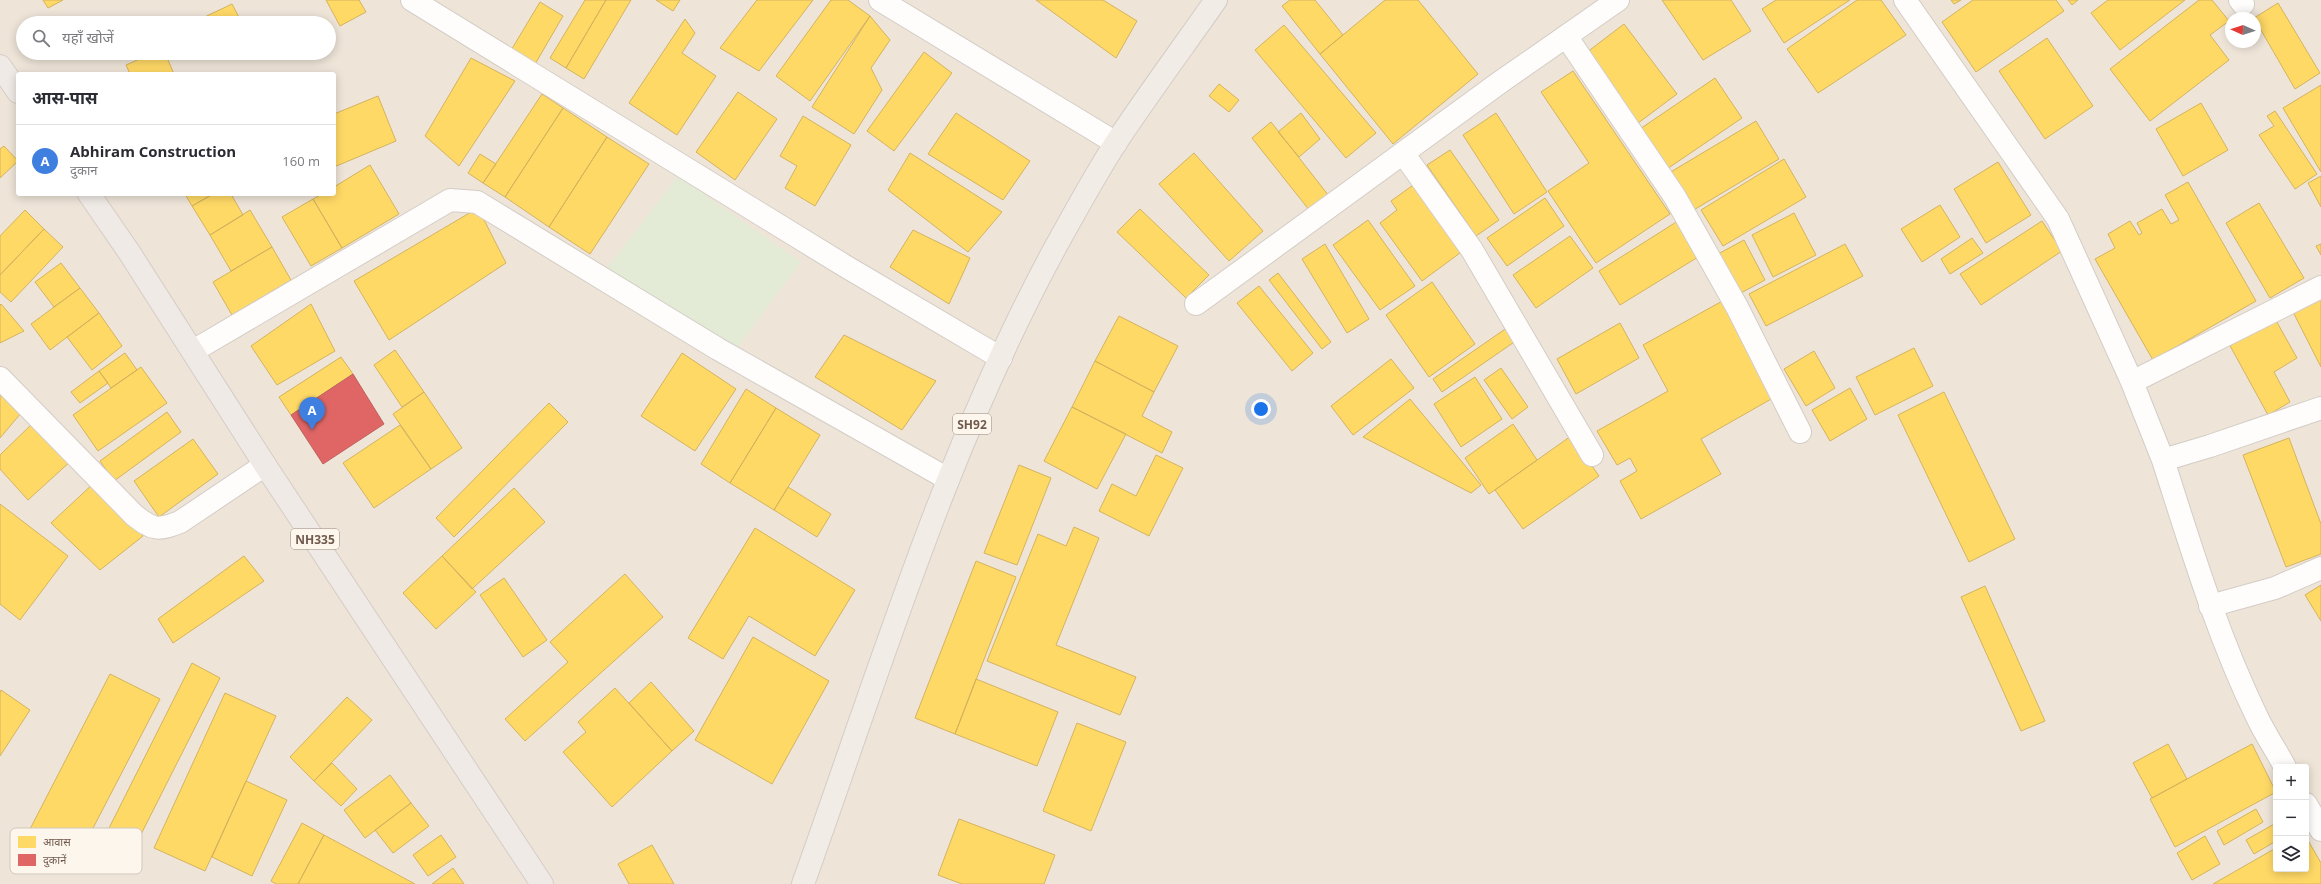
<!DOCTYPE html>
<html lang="hi">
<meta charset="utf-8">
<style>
body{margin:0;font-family:"Open Sans","Noto Sans Devanagari",sans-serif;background:#f7f7f7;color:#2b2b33}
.controls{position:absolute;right:12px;bottom:12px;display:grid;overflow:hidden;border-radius:4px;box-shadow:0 2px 10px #0003}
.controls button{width:36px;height:36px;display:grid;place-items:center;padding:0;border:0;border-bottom:1px solid #e1e1e2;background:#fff;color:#2b2b33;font:20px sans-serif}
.compass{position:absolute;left:2225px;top:12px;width:36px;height:36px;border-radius:50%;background:#fff;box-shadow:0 2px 10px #0003;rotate:273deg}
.you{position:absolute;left:1261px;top:409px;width:14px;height:14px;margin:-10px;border:3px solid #fff;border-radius:50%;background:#1a73e8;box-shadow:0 0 0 6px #1a73e833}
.badge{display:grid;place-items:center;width:26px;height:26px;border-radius:50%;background:#0b8043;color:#fff;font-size:13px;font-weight:700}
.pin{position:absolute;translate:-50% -33px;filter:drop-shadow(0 1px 2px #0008)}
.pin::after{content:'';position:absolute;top:21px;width:14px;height:12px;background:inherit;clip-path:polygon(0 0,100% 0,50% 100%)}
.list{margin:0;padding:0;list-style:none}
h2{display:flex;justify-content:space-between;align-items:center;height:52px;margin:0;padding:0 16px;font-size:17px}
h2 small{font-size:13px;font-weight:400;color:#7c7c81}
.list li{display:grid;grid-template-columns:26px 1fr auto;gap:12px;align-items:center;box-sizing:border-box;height:72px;padding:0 16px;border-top:1px solid #e1e1e2}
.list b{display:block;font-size:15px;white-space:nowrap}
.list p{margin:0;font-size:13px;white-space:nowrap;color:#7c7c81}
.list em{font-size:13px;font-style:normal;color:#7c7c81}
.icon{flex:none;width:22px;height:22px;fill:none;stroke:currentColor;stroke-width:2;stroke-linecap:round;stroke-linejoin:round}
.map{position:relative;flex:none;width:2321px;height:884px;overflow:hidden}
.search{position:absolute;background:#fff;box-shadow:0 2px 10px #0003;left:16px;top:16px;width:320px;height:44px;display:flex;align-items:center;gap:10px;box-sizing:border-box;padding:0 14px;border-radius:22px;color:#7c7c81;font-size:15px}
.panel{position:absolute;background:#fff;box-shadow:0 2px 10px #0003;left:16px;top:72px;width:320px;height:124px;border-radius:4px}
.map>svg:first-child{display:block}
</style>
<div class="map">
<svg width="2321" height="884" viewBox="0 0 2321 884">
<rect width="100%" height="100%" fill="#f6f1ea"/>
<!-- residential -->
<path fill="#eee4d8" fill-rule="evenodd" d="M0,0H2321V884H0ZM2231,18H2255V42H2231ZM23,23H329V53H23ZM18,74H334V194H18ZM2276,767H2306V869H2276Z"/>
<!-- green -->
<path fill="#e3ebd6" d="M678,176L801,262L728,360L599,278Z"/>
<!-- homes -->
<path fill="#ffd966" stroke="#d4b35e" d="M43,0H63L48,8Z
M326,0H359L366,12L340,26Z
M585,0H606L566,68L550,58Z
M606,0H631L584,79L566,68Z
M656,0H680L673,11Z
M757,0H813L759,71L720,48Z
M831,0H848L870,16L810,101L776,76Z
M1036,0H1103L1137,21L1116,58Z
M1290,0H1315L1343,35L1320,54L1282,6Z
M1385,0H1418L1478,74L1393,144L1320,54Z
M1662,0H1731L1751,31L1703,60Z
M1776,0H1850L1784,43L1762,9Z
M1857,0H1881L1906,35L1818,93L1787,49Z
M1951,0H1961L1954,4Z
M1973,0H2056L2064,11L1976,72L1942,22Z
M2068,0H2078L2072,5Z
M2108,0H2185L2120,50L2091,13Z
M2199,0H2212L2229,21L2210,35L2229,60L2150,121L2110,69Z
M540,2L563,16L534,66L510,52Z
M2278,3L2320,73L2295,89L2254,18Z
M232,4L242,23H192Z
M870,16L890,40L871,68L882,90L854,134L812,107Z
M685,19L695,33L682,53L716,76L677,135L629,103Z
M1624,24L1677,94L1634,126L1582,56Z
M1284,25L1376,133L1346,158L1255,50Z
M2047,38L2093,106L2045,139L1999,71Z
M924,52L952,73L894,151L867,131Z
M153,53H165L174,74H130L126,65Z
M471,58L515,81L459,166L425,136Z
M1573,71L1670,214L1596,263L1548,191L1589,163L1541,92Z
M1715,78L1742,118L1667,169L1640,129Z
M1219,84L1239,100L1229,112L1209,96Z
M2321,85V172L2283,108Z
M738,92L777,119L735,180L696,152Z
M542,94L563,108L505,197L483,183Z
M378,96L396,141L334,167V114Z
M2201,103L2228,150L2183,176L2156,129Z
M563,108L607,137L549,227L505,197Z
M2275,111L2317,174L2295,189L2259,135L2274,126L2267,116Z
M956,113L1030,161L1003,200L928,154Z
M1301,113L1320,139L1299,157L1278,132Z
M1496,113L1547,192L1514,214L1463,135Z
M803,116L851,145L815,206L785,188L797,166L780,156Z
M1756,121L1779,159L1692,211L1669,173Z
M1271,122L1329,196L1310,211L1252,138Z
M607,137L649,164L590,254L549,227Z
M4,146L18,161L0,178V149Z
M1450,150L1499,220L1476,236L1427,165Z
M910,153L1002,212L968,252L888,190Z
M1194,153L1263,231L1229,261L1159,184Z
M480,154L496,164L483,183L468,173Z
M1784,159L1806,197L1723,246L1701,210Z
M1998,162L2031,215L1986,243L1954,189Z
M370,165L399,214L342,248L313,199L322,194H334V187Z
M2321,176V207L2308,183Z
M2188,182L2256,301L2153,360L2095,259L2115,248L2108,234L2130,221L2139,235L2142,233L2137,223L2162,209L2171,224L2179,220L2165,195Z
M1416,183L1464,250L1422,281L1380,223L1397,210L1391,201Z
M185,194H213L192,206Z
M213,194H231L243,215L210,235L192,206Z
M1545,198L1564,226L1507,266L1487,238Z
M313,199L342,248L311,266L282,217Z
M2259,203L2304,278L2270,298L2226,223Z
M1940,205L1960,237L1922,262L1901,229Z
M478,208L506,263L389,340L354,281Z
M1140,209L1209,275L1186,298L1117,232Z
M25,210L44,229L0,275V236Z
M250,210L272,247L231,271L210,235Z
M1794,213L1816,255L1773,277L1752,235Z
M1681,219L1703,254L1620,305L1599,271Z
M1368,220L1415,286L1380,310L1333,245Z
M2042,221L2062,251L1981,305L1960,274Z
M44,229L63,247L11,302L0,292V275Z
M913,230L970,258L949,304L890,267Z
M1570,236L1593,268L1536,308L1513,275Z
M1972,238L1983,253L1950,274L1941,259Z
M1744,240L1765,280L1739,294L1718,254Z
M1325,244L1369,319L1347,333L1302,259Z
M1845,244L1863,276L1766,326L1749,294Z
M2321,244V255L2316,246Z
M272,247L291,280L232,315L213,282Z
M61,263L80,288L54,307L35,282Z
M1278,273L1331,342L1322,349L1269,280Z
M1432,282L1475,344L1429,377L1386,315Z
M1259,286L1313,353L1292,371L1237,303Z
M80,288L99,313L50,350L31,324Z
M2321,298V367L2293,312Z
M1726,299L1780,394L1701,439L1721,474L1641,519L1620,481L1637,471L1630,458L1617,465L1597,431L1668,391L1643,345Z
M1,304L24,331L0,343V305Z
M311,304L335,351L277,385L251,346Z
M99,313L122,346L92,370L67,337Z
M1119,316L1178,346L1154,392L1095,361Z
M2274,317L2297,358L2274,372L2290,402L2268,415L2228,342Z
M1620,323L1639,358L1576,394L1557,359Z
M1511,325L1520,338L1442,392L1433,379Z
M844,335L936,381L902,430L815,377Z
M1914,348L1933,386L1875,415L1856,377Z
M395,350L424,392L402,407L374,365Z
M1814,351L1835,388L1806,406L1784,369Z
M125,353L137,370L111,388L99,371Z
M682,353L736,389L695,451L641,416Z
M341,357L353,374L291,415L279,397Z
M1391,359L1414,388L1353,435L1331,406Z
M1095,361L1154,392L1142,416L1172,432L1162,453L1072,407Z
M141,367L167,403L98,451L73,415Z
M1501,368L1528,407L1512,419L1484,380Z
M99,371L108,383L80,403L71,392Z
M1475,377L1502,419L1461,447L1434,404Z
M1850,388L1867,419L1830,441L1812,410Z
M746,389L776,408L730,483L701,464Z
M424,392L462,448L431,469L393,414Z
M1944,392L2015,539L1969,562L1898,415Z
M0,394L21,413L0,438Z
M1410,399L1481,485L1471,493L1363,437Z
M549,403L568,422L454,537L436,518Z
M1072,407L1126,434L1097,489L1044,461Z
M776,408L820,435L774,510L730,483Z
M167,412L181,432L114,481L100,461Z
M34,422L73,459L28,500L0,469V455Z
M1513,424L1537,460L1489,494L1465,458Z
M400,425L431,469L374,508L343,463Z
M1571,436L1599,476L1523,529L1495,490Z
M2289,438L2321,524V554L2286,567L2243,455Z
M193,439L218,474L159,517L134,481Z
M1156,455L1183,468L1149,536L1099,511L1112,484L1136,496Z
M1019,465L1051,478L1017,565L984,553Z
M95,482L143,536L100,570L51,523Z
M788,487L831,514L817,537L774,510Z
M514,488L545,522L472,589L442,556Z
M0,504L68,556L20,620L0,604Z
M1074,527L1099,538L1056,645L1136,677L1120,715L987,661L1038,534L1066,546Z
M755,528L855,590L815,656L749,616L723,659L688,638Z
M244,556L264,581L173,643L158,619Z
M442,556L476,592L436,629L403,593Z
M976,561L1016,577L955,734L915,718Z
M625,574L663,617L525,741L505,719L568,662L550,642Z
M504,578L547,640L523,657L480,595Z
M2321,585V621L2305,595Z
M1985,586L2045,721L2021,731L1961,597Z
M753,637L829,681L772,784L695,740Z
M192,663L220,678L126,864L98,850Z
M110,674L160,699L78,857L29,831Z
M976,679L1058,712L1037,766L955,734Z
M651,682L694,731L672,751L629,703Z
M615,688L672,751L612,807L563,752L586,732L578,722Z
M1,690L30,710L0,756V693Z
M225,693L276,716L205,871L154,848Z
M347,697L372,720L314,781L290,757Z
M1077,723L1126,742L1091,831L1043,811Z
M2168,744L2187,779L2152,798L2133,763Z
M2252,744L2276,792L2175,847L2150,799Z
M332,763L357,789L341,806L314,781Z
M390,775L411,803L365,838L344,810Z
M246,781L287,800L252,876L212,857Z
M411,803L429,826L393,853L375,830Z
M2256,809L2263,822L2224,845L2217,831Z
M959,819L1055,855L1044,884H962L938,875Z
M302,823L324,835L298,884H276L271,881Z
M2276,823V841L2254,854L2246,840Z
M324,835L415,884H298Z
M441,835L456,857L428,876L413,855Z
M2205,836L2220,864L2192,880L2177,853Z
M2306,837L2321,863V884H2213L2276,848V869H2306Z
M652,845L674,884H629L618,864Z
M453,868L464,884H432Z"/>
<!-- shops -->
<path fill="#e06666" stroke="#bf625e" d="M353,374L384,424L323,464L291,415Z"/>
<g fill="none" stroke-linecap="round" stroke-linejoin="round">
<defs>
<path id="minor" d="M412,0L845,266L1001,358
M880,0L1116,143
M1905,0L2058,219L2132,382L2163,460L2210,446L2321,408
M2240,0L2243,4
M1566,36L1675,197L1737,307L1800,432
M1403,153L1472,250L1592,455
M1196,304L1499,83L1618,0
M193,351L450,200L477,202L718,349L948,479
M0,378L134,515C153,530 158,531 180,522L265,465
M2132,382L2321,287
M2163,460C2191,547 2217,635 2257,717C2265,734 2276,750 2285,767
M2210,606L2275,588L2321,568
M2306,804L2321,830"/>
<path id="primary" d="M803,884C880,670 946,449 1055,248C1075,212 1095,175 1117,141C1149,93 1183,47 1216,0"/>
<path id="trunk" d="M0,66L18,92
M89,194L129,252L265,465L542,884"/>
</defs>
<!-- minor casing -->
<use href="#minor" stroke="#d3cdc6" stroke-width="24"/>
<!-- primary casing -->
<use href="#primary" stroke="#d4ccc7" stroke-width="24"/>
<!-- trunk casing -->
<use href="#trunk" stroke="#d4ccc7" stroke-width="24"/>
<!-- minor -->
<use href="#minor" stroke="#fefdfc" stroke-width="22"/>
<!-- primary -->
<use href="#primary" stroke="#f1ede6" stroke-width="22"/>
<!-- trunk -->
<use href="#trunk" stroke="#f0eae6" stroke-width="22"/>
</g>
<g text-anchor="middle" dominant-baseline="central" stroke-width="4" stroke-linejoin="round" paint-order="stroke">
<!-- shield labels -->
<g fill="#fdf6ec" stroke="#9b897d" stroke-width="1">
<rect x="953" y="414" width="38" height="20" rx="3"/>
<rect x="291" y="529" width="48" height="20" rx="3"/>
</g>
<g font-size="12" font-weight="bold" fill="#715a4d">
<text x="972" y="424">SH92</text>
<text x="315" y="539">NH335</text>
</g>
</g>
<!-- legend -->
<rect x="10" y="828" width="132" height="46" rx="6" fill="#fdf6ec" stroke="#d3c7bc" stroke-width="1"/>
<rect x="18" y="836" width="18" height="12" fill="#ffd966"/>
<rect x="18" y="854" width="18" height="12" fill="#e06666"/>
<g font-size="11" fill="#715a4d">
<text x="43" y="846">आवास</text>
<text x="43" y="864">दुकानें</text>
</g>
</svg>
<div class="controls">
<button>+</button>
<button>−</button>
<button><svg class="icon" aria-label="layers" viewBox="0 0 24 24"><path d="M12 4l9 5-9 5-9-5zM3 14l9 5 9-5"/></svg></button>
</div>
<svg class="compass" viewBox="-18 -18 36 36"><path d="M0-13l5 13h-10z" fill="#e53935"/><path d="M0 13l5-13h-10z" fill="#7c7c81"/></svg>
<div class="you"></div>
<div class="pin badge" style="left:312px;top:430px;background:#3f7fe0">A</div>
<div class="search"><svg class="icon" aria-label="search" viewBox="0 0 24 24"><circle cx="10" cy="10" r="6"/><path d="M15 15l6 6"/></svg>यहाँ खोजें</div>
<section class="panel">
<h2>आस-पास<small></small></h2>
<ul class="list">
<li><span class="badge" style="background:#3f7fe0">A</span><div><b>Abhiram Construction</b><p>दुकान</p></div><em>160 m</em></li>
</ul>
</section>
</div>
